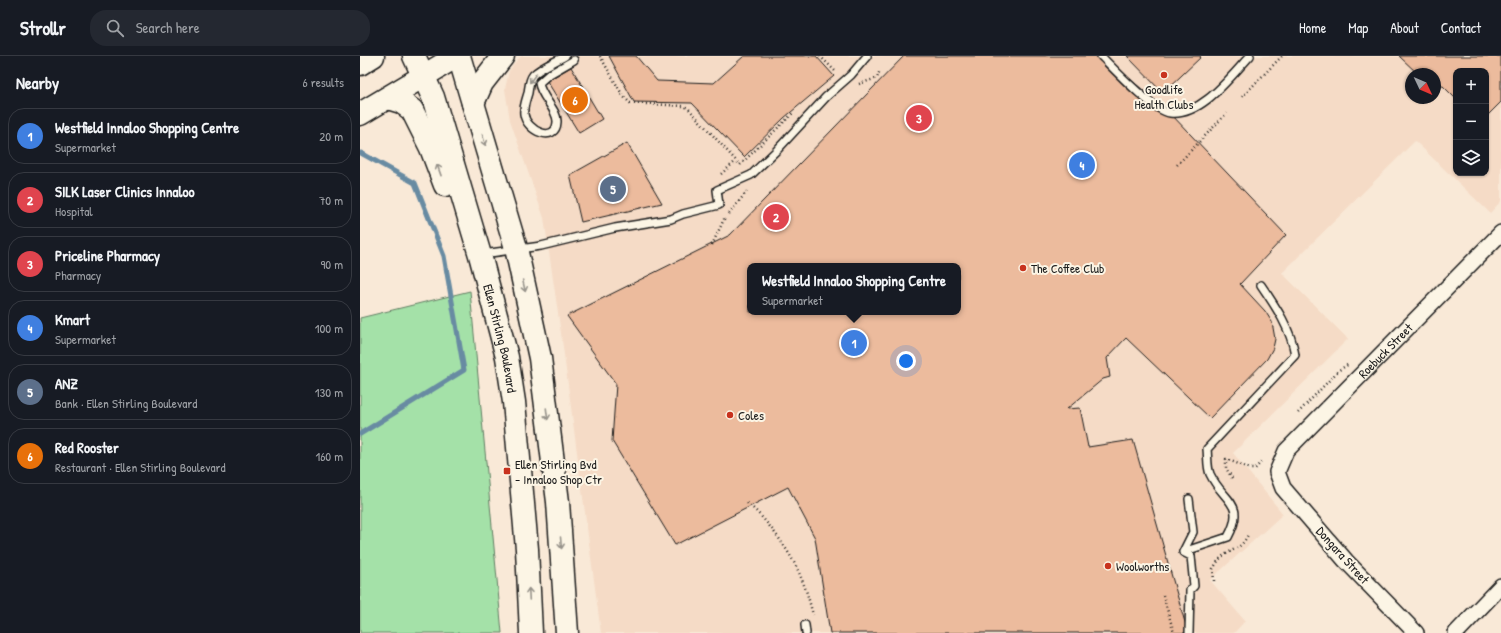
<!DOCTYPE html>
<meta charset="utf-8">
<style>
body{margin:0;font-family:"Patrick Hand",sans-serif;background:#242831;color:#f1f3f6}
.controls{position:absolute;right:12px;top:12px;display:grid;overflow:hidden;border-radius:8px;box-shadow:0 1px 3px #0004}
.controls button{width:36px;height:36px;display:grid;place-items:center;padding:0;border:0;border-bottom:1px solid #363941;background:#171b24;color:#f1f3f6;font:20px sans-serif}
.compass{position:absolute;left:1045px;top:12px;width:36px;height:36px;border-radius:50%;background:#171b24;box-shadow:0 1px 3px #0004;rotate:134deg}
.you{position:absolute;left:546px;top:305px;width:14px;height:14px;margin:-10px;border:3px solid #fff;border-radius:50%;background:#1a73e8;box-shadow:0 0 0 6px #1a73e833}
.badge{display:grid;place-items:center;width:26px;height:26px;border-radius:50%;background:#c8321e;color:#fff;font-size:13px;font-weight:700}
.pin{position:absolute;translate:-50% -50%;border:2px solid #fff;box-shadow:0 1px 4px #0006}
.popup{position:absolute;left:387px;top:207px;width:214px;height:52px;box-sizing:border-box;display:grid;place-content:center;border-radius:8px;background:#171b24;filter:drop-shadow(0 1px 3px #0005);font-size:13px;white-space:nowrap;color:#9ea1a6}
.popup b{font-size:15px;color:#f1f3f6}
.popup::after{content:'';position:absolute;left:50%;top:100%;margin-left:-8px;border:8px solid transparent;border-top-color:#171b24}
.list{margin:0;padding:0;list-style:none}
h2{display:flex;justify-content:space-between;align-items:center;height:52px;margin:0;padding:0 16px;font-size:17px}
h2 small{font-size:13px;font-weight:400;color:#9ea1a6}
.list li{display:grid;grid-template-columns:26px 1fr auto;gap:12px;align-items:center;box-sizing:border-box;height:56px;margin:0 8px 8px;padding:0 8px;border:1px solid #363941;border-radius:16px}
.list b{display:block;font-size:15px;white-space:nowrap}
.list p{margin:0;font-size:13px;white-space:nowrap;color:#9ea1a6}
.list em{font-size:13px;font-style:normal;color:#9ea1a6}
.icon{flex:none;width:22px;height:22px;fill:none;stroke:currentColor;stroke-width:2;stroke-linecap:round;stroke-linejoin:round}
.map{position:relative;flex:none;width:1141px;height:577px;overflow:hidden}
header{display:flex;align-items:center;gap:24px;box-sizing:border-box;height:56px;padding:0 20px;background:#171b24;border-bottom:1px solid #363941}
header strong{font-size:19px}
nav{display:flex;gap:22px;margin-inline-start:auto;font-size:14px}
.search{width:280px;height:36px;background:#242831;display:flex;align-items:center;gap:10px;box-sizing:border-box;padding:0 14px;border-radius:16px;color:#9ea1a6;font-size:15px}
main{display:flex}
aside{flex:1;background:#171b24}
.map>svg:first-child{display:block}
</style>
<header>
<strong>Strollr</strong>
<div class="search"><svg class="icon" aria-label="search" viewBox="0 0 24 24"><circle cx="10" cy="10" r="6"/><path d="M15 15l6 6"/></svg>Search here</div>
<nav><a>Home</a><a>Map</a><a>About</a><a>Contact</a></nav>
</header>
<main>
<aside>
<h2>Nearby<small>6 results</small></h2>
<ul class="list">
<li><span class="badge" style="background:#3f7fe0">1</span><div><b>Westfield Innaloo Shopping Centre</b><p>Supermarket</p></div><em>20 m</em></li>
<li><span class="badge" style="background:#e0444e">2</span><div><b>SILK Laser Clinics Innaloo</b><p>Hospital</p></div><em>70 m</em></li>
<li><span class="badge" style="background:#e0444e">3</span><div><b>Priceline Pharmacy</b><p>Pharmacy</p></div><em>90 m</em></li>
<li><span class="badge" style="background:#3f7fe0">4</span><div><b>Kmart</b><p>Supermarket</p></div><em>100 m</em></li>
<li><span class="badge" style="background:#5c6f8a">5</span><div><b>ANZ</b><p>Bank · Ellen Stirling Boulevard</p></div><em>130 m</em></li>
<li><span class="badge" style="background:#e8710a">6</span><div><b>Red Rooster</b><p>Restaurant · Ellen Stirling Boulevard</p></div><em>160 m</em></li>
</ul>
</aside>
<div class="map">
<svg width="1141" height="577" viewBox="0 0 1141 577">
<rect width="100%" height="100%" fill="#f9e9d7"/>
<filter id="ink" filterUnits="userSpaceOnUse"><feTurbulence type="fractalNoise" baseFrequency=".025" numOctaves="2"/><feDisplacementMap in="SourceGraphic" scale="8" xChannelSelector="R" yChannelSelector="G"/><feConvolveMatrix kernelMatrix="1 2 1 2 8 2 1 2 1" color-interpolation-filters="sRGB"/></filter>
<g filter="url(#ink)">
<!-- built -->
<path fill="#f5dbc6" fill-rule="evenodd" d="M162,0H1141V145L1130,157L1055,85L922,217L988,283L873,397L923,458L850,524L885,565L874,577H241L203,291L184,162L150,64L145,33L149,15L157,4ZM1096,15H1126V117H1096ZM1051,18H1075V42H1051ZM390,210H598V256H390Z"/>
<!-- green -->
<path fill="#a4e1a8" stroke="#607e62" d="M110,235L142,577H0V262Z"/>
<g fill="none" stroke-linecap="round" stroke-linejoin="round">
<!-- stream -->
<path stroke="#688ba2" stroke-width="5" d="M0,378L104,314L84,200L55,127L1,97"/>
</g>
<!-- building -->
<path fill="#ecbb9d" stroke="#1c1c1c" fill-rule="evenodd" d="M249,0H276L297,25L354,27L384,0H456L474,20L424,62L384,101L332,47L274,46Z
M544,0H743L810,57L926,179L880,228L905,255L912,266L915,283L913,292L907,303L850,362L766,282L747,302L750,321L743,323L707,353L720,352L728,391L773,384L828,577H470L455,482L428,431L315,489L252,385L256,328L207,260L370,179ZM390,210H598V256H390Z
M767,0H840L841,1L803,37Z
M1039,0H1141V46L1126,61V15H1096V43L1083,30L1075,31V18H1058Z
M211,11L242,63L219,77L187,25Z
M267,87L302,147L221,166L210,119Z"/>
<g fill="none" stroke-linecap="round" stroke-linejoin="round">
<defs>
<path id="lane" d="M205,0C195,6 181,11 173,19C169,24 169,31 168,37C166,44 163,51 164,58C166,75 196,88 197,66C198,54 180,40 179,27L188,19L214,4
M741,0C754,13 793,55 810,57C841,61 871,20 890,0
M123,198L181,190L255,172L311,163L323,158L359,149L357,134L391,119L417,94L466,41L491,19L507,0
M829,443L833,476L823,496L831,500L834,530L830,534L829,577
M823,496L868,481C887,446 863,446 850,418C847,411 848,401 847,393L935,299C931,273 916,251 901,229
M445,569L446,577"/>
<g id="street">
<path id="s1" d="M1056,577L986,505L923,432L917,416L926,395L1141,177"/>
<path d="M1096,577L1141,530"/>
</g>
<g id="primary">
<path id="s2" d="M54,0L73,41L120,199L147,301L154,346L167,493L171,577"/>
<path d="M99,0L156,192L180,302L198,446L207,577"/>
<path d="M0,8L13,0"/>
<path d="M28,42L41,46L52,54L71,92L85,129"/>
<path d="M113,47L122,27L143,0"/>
<path d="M0,58L97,0"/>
</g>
</defs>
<!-- lane casing -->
<use href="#lane" stroke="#1c1c1c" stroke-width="10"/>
<!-- street casing -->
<use href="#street" stroke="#1c1c1c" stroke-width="18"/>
<!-- primary casing -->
<use href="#primary" stroke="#1c1c1c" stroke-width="25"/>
<!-- path -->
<path stroke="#1c1c1c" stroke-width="2.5" stroke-dasharray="1 3" stroke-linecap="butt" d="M240,0L263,40L270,47L324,50L328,52L380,109L433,57
M460,0L476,16
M499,28L517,22L520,14
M882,41L922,0
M817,109L867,57
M361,118L376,105
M369,158L388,134
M352,189L365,161
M938,357L979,314L989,308
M872,422L866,412V403L891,413H895L903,404
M387,447C408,464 433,499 442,524C447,535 450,548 453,559
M854,525L853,513C856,508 860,501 866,498C877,491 880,493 888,479
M803,539L814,577"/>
<!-- lane -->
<use href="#lane" stroke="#fcf5e5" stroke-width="7"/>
<!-- street -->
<use href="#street" stroke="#fcf5e5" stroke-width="15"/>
<!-- primary -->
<use href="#primary" stroke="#fcf5e5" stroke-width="22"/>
</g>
<!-- one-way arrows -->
<defs><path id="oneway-shaft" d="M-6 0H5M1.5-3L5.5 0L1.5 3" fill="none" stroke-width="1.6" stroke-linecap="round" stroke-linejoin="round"/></defs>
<g stroke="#97938b">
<use href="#oneway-shaft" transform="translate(173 22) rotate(126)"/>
<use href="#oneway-shaft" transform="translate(124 84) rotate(74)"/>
<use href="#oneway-shaft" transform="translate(79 114) rotate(-110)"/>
<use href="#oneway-shaft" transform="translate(164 230) rotate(77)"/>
<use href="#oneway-shaft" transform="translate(187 358) rotate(83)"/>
<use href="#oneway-shaft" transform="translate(201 487) rotate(85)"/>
<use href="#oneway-shaft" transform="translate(169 538) rotate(-93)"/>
</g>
</g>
<!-- markers -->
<g fill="#c8321e" stroke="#fcf5e5" stroke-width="1.5">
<circle cx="804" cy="19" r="4"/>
<circle cx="663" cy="212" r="4"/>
<circle cx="370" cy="359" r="4"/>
<rect x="143" y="411" width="8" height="8" rx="2"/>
<circle cx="748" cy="510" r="4"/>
</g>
<g text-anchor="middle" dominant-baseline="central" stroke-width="4" stroke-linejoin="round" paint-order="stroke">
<!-- poi labels -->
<g font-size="13" fill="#1c1c1c" stroke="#fcf5e5" text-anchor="start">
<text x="804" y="33" text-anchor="middle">Goodlife<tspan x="804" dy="15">Health Clubs</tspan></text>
<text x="671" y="212">The Coffee Club</text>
<text x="378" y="359">Coles</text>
<text x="155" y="408">Ellen Stirling Bvd<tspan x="155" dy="15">- Innaloo Shop Ctr</tspan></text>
<text x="756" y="510">Woolworths</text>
</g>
<!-- street labels -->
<g font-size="13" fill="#1c1c1c" stroke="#fcf5e5">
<text stroke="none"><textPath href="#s2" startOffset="296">Ellen Stirling Boulevard</textPath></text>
<text stroke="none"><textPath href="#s1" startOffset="378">Roebuck Street</textPath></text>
<text transform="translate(983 499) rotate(48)">Dongara Street</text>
</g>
</g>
</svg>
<div class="controls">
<button>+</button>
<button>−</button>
<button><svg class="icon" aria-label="layers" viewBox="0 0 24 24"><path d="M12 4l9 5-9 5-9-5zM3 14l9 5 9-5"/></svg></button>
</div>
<svg class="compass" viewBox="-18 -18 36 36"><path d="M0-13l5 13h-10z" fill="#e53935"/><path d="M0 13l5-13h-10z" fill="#9ea1a6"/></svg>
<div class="you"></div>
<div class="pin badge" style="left:494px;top:287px;background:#3f7fe0">1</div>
<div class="popup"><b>Westfield Innaloo Shopping Centre</b>Supermarket</div>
<div class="pin badge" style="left:416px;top:161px;background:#e0444e">2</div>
<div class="pin badge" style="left:559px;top:62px;background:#e0444e">3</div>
<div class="pin badge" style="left:722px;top:109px;background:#3f7fe0">4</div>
<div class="pin badge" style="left:253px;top:133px;background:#5c6f8a">5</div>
<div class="pin badge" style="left:215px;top:44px;background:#e8710a">6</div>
</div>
</main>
